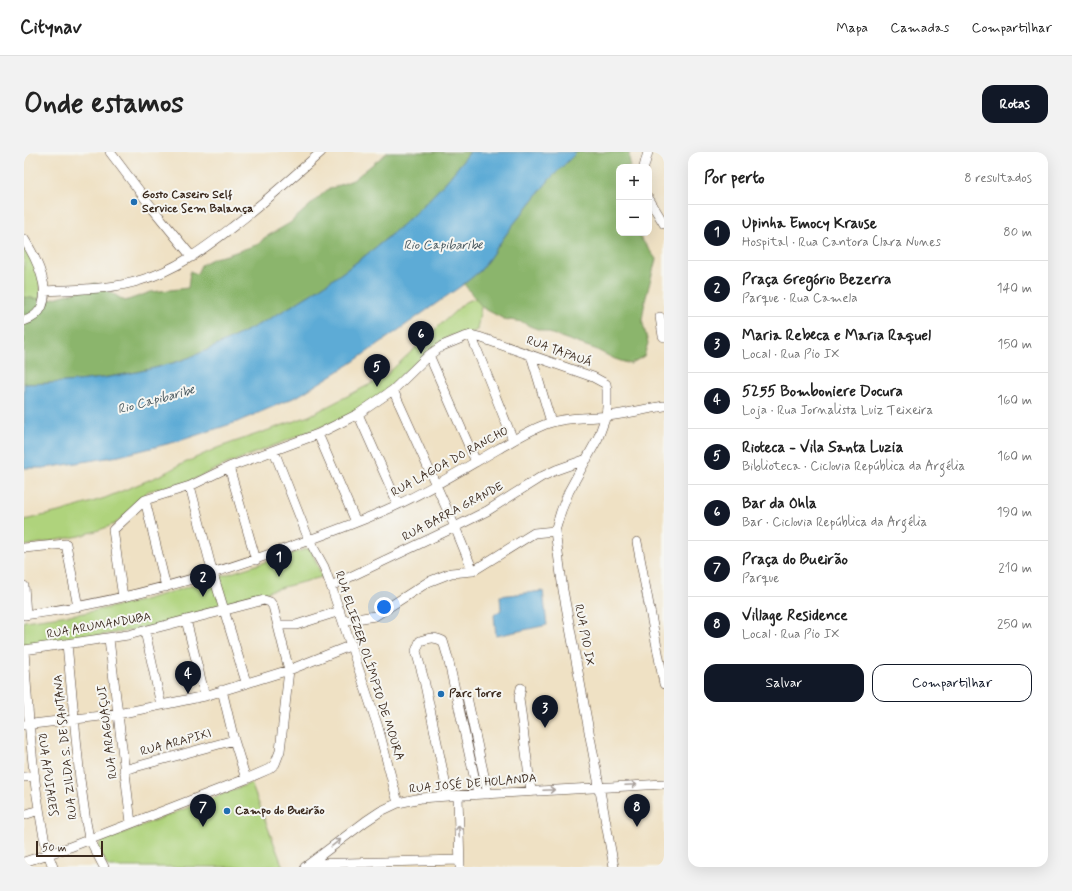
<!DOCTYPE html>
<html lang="pt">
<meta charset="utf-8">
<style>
body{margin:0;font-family:Mynerve,sans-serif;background:#f2f2f2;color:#222}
.controls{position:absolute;right:12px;top:12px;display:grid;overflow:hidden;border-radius:8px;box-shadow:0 4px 16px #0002}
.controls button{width:36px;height:36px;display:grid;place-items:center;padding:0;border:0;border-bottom:1px solid #e0e0e0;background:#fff;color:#222;font:20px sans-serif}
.scale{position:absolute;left:12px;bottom:10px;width:67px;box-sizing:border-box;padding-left:4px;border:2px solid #3b2a1e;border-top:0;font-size:11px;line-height:14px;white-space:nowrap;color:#3b2a1e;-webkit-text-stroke:3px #f6f6f2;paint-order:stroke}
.you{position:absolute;left:360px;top:455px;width:14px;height:14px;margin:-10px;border:3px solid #fff;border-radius:50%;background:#1a73e8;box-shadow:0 0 0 6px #1a73e833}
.badge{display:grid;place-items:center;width:26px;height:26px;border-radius:50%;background:#111827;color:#fff;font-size:13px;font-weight:700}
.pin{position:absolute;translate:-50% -33px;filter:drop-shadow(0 1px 2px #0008)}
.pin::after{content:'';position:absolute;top:21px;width:14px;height:12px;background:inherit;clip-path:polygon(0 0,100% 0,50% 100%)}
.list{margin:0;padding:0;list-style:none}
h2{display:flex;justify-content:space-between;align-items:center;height:52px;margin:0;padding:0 16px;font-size:17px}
h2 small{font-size:13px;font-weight:400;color:#767676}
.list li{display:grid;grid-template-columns:26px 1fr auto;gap:12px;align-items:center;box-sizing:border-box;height:56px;padding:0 16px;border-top:1px solid #e0e0e0}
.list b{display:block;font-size:15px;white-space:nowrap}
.list p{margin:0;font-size:13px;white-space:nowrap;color:#767676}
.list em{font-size:13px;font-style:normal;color:#767676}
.actions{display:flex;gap:8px;padding:12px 16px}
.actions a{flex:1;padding:9px 0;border:1px solid #111827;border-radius:12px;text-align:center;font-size:14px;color:#111827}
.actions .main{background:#111827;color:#fff}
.map{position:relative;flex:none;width:640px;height:715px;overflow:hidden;border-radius:12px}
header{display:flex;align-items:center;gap:24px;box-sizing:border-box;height:56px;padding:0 20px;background:#fff;border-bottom:1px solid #e0e0e0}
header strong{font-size:19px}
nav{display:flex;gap:22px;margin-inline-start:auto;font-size:14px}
.intro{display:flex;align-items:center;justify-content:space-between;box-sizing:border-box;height:96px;padding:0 24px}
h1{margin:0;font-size:28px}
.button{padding:10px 18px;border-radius:12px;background:#111827;color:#fff;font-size:14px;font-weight:700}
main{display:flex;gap:24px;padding:0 24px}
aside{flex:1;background:#fff;border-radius:12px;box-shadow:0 4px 16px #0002}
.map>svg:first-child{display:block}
</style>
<header>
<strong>Citynav</strong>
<nav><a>Mapa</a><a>Camadas</a><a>Compartilhar</a></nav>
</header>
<div class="intro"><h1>Onde estamos</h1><a class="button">Rotas</a></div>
<main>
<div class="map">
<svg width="640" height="715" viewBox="0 0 640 715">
<rect width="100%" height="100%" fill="#f6f6f2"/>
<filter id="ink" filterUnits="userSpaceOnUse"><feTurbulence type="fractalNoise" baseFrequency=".025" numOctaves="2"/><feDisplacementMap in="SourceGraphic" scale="8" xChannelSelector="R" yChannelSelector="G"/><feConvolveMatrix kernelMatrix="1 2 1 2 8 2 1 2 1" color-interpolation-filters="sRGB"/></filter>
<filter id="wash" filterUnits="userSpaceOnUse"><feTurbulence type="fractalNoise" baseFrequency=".012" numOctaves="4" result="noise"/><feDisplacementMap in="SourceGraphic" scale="16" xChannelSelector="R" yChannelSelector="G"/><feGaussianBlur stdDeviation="0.9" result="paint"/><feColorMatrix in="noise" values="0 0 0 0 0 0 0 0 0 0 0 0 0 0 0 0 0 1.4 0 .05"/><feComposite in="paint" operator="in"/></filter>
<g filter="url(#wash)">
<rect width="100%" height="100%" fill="#efe1c4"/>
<!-- green -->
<path fill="#afd37c" stroke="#757e4d" d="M0,96L10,106L17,126L16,156L0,166Z
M459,144L453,178L449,180L426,184L411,194L388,214L348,251L325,264L203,312L164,330L124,339L101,363L91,372L78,377L56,384L0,394V368L39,359L81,346L137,323L154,314L193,296L285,264L360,225L441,150Z
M282,397H286L288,400L298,425L248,438L240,442L224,448L127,475L0,496V469L60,461L116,449L154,438Z
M227,631L259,715H84L74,695L78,689Z"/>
<!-- forest -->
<path fill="#8bb56c" stroke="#637045" d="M364,0H446C437,11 429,22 419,33C364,92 291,145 218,181C196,192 173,204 149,211C101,225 50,231 0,232V145L23,148L59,138L71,131L101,149L127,140L164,136L166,119L173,122L177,113L190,106L203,103L235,92L240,86L266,71L303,38L329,28Z
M553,0H605L606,15H595V81H613L632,107L621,149L618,168L624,191L620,204L606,212L591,207L571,197L508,175L498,170L480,167L459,156L440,132L457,118L488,74L509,48L525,28Z"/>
<!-- water -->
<path fill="#5dabd6" stroke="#4c6a7a" d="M446,0H553L525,28L509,48L488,74L457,118L440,132L326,212L274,244L213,270L155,289L95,304L21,316H0V232C50,231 101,225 149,211C173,204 196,192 218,181C291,145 364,92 419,33C429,22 437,11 446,0Z
M519,439L523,473L472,484L470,463L477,458L476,444Z"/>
</g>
<g filter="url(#ink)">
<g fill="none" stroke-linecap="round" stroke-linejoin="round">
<defs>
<path id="minor" d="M86,0L129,57L168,105
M620,15L624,0
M625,47L640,72
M0,87C14,109 38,157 0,169
M21,139C52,137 87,138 117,128C153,118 182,95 211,73C241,50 269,25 297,0
M636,165L639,184L640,185
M447,183L489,288
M405,203L452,310
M507,203L527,270
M369,238L431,375L449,419
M334,262L374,352
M294,282L332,370
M250,299L285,388L300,415L307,434L354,575L374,651
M205,315L232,408
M166,334L189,422L222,530
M121,348L142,435
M613,390L640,532
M0,396L42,392L54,455
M0,434L2,463
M307,434L431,375L463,359L517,325L532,318L563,307
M99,445L89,378L121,348L166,334L205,315L294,282L334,262L369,238L405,203L418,194L440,185L447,183L455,185L569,225L582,232L583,238V255L582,264L574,286L545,339L537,359L531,379L539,438L590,715
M0,463C95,451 187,424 277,391C310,379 344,367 375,352C409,336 441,316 474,297C490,288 507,277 525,271C544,264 564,267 583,264C602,262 621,257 640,254
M162,468L181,544
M319,469L351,464L404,430L427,421L449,419L510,381L531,379
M254,473H272L316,459
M121,479L137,553
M85,487L107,671
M43,492L56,627L62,670L65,686L80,715
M0,498L104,483L240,448L246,450L249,454L265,518L256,599L251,612L245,617L222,627L46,695L0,710
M0,498C3,547 6,595 13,644C17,668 20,693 29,715
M497,536L495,546L507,639
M198,538L210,588L222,627
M443,545L464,642
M0,573L94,562L181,544L265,518L328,493
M100,618L210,588
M0,625L11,624
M424,644L400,528L392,499L396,489C406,486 409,484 419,489L424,506L454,642
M434,644L436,715
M0,663L15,658
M285,712L435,708
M281,715L342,669L357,659L374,651L397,646L424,644L640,632"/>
</defs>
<!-- minor casing -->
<use href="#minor" stroke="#564537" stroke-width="10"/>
<!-- minor -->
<use href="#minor" stroke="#fff" stroke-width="9"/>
</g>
<!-- one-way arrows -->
<defs><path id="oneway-shaft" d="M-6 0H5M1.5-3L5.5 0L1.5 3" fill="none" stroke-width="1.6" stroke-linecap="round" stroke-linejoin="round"/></defs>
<g stroke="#a79f9a">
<use href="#oneway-shaft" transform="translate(607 633) rotate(-3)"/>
<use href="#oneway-shaft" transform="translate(525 638) rotate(-3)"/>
<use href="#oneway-shaft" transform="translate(435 679) rotate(-91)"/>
<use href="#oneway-shaft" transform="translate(312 691) rotate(-38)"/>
</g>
</g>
<!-- markers -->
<g fill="#1f6fb2" stroke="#f6f6f2" stroke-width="1.5">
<circle cx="110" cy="50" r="4"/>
<circle cx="417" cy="542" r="4"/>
<circle cx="203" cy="659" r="4"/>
</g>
<g text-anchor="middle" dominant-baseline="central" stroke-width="4" stroke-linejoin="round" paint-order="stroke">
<!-- poi labels -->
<g font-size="12" font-weight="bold" fill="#3b2a1e" stroke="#f6f6f2" text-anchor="start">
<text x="118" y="43">Gosto Caseiro Self<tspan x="118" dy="14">Service Sem Balança</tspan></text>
<text x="425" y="542">Parc Torre</text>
<text x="211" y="659">Campo do Bueirão</text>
</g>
<!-- street labels -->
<g font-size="12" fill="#3b2a1e" stroke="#f6f6f2">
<text transform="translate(535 200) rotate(20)">RUA TAPAUÁ</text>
<text transform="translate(426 310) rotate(-29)">RUA LAGOA DO RANCHO</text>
<text transform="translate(429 360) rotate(-28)">RUA BARRA GRANDE</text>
<text transform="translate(75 474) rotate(-10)">RUA ARUMANDUBA</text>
<text transform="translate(560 483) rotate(79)">RUA PIO IX</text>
<text transform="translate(345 514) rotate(72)">RUA ELIEZER OLÍMPIO DE MOURA</text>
<text transform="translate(84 580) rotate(-97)">RUA ARAGUAÇUI</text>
<text transform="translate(152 591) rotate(-15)">RUA ARAPIXI</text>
<text transform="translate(42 595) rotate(-96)">RUA ZILDA S. DE SANTANA</text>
<text transform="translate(23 623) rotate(82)">RUA APUIARES</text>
<text transform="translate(449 632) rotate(-5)">RUA JOSÉ DE HOLANDA</text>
</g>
<!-- water labels -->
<g font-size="13" font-style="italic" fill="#47575e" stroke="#f6f6f2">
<text x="419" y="93">Rio Capibaribe</text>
<text transform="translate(132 248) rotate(-15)">Rio Capibaribe</text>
</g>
</g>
</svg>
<div class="controls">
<button>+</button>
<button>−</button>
</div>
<div class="scale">50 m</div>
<div class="you"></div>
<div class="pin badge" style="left:255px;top:425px">1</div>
<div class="pin badge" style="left:179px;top:445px">2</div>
<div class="pin badge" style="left:521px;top:576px">3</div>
<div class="pin badge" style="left:164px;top:542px">4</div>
<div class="pin badge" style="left:353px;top:235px">5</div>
<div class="pin badge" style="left:397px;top:202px">6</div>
<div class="pin badge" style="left:179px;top:675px">7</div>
<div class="pin badge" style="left:613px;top:675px">8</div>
</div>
<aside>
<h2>Por perto<small>8 resultados</small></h2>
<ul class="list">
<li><span class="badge">1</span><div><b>Upinha Emocy Krause</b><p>Hospital · Rua Cantora Clara Nunes</p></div><em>80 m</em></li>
<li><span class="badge">2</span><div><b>Praça Gregório Bezerra</b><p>Parque · Rua Camela</p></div><em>140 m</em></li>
<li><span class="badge">3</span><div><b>Maria Rebeca e Maria Raquel</b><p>Local · Rua Pio IX</p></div><em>150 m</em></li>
<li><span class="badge">4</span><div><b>5255 Bomboniere Docura</b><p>Loja · Rua Jornalista Luiz Teixeira</p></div><em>160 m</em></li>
<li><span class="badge">5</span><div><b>Rioteca - Vila Santa Luzia</b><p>Biblioteca · Ciclovia República da Argélia</p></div><em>160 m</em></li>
<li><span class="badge">6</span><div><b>Bar da Ohla</b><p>Bar · Ciclovia República da Argélia</p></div><em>190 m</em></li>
<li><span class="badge">7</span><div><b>Praça do Bueirão</b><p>Parque</p></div><em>210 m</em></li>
<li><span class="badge">8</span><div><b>Village Residence</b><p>Local · Rua Pio IX</p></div><em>250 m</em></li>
</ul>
<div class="actions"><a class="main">Salvar</a><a>Compartilhar</a></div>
</aside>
</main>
